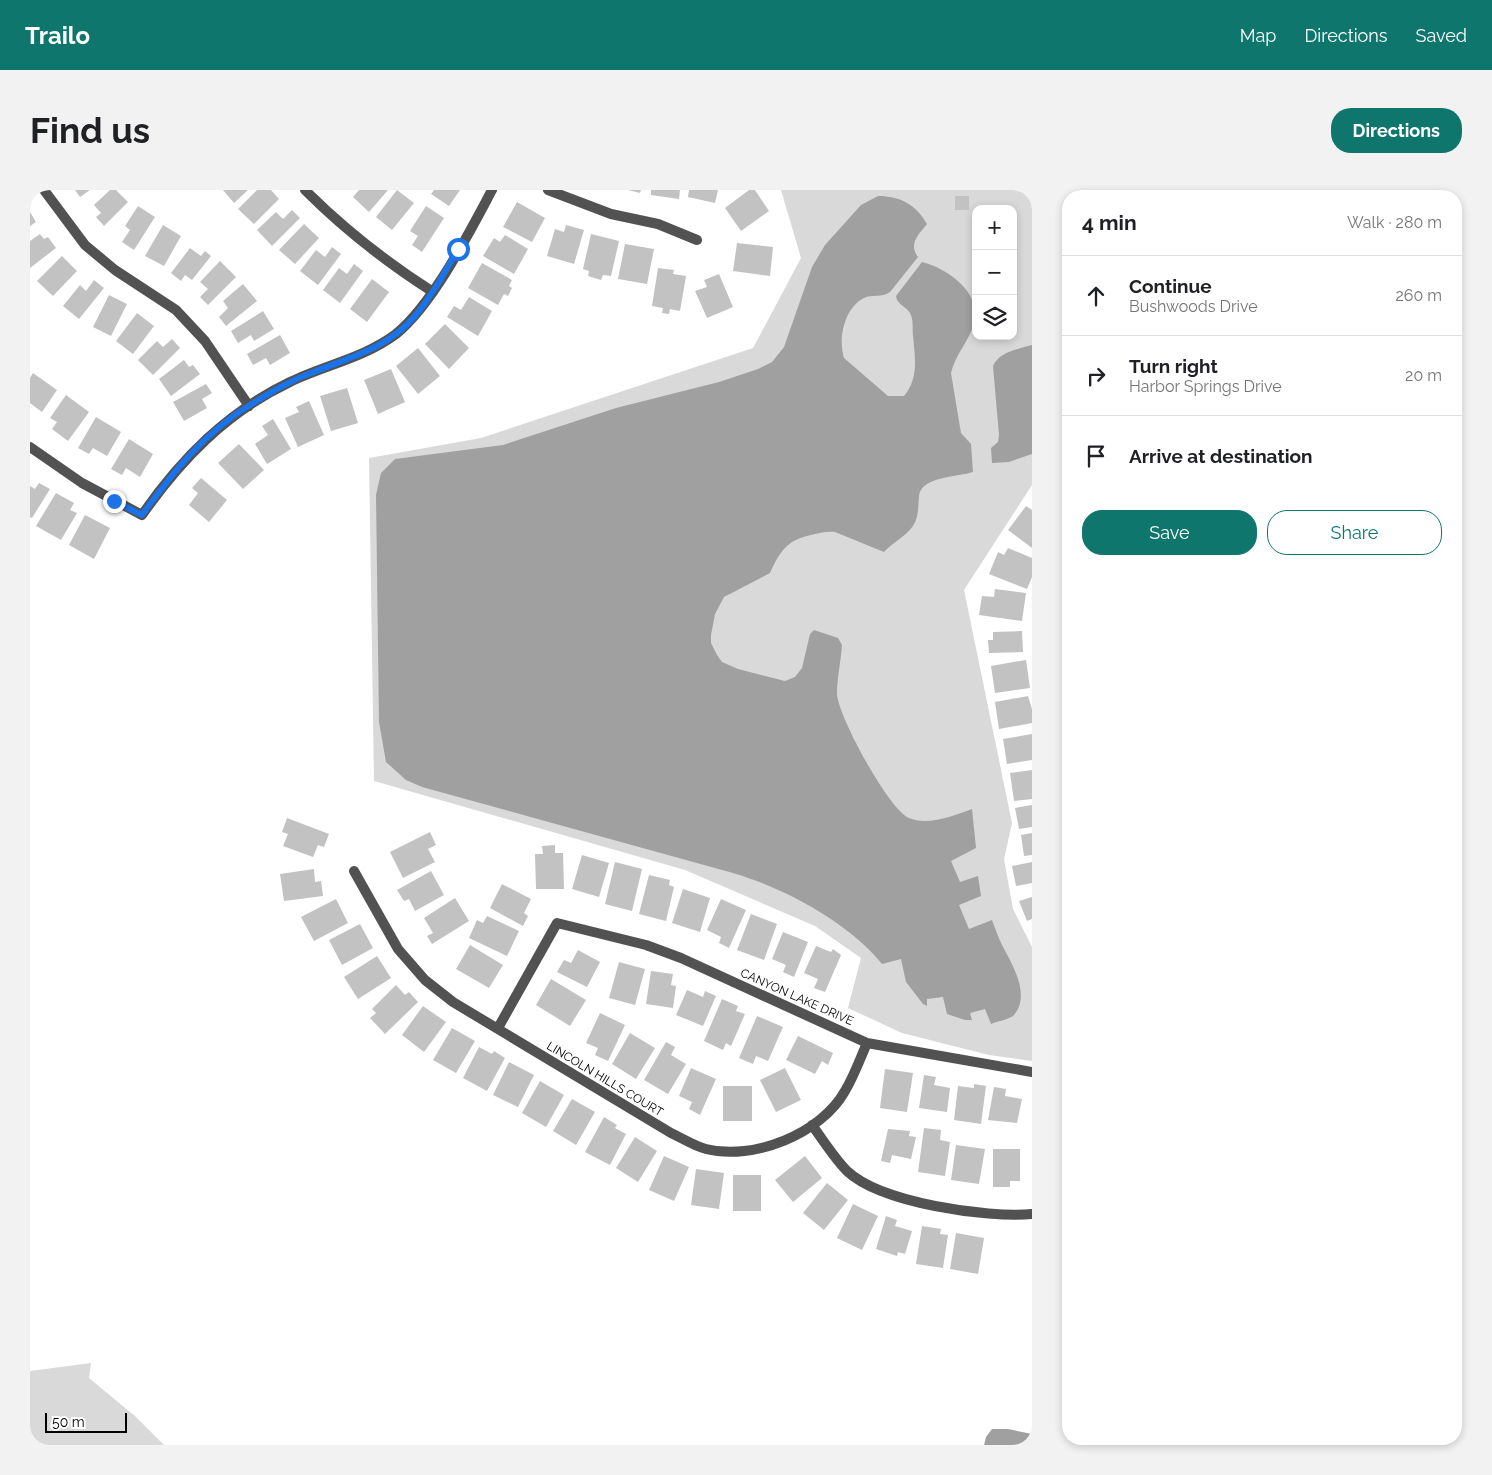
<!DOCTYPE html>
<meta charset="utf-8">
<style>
body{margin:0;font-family:Raleway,sans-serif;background:#f2f2f2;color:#202124}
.controls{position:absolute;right:15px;top:15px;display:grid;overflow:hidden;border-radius:10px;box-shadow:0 2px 8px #0003}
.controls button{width:45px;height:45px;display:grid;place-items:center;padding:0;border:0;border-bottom:1px solid #e0e0e0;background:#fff;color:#202124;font:25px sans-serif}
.scale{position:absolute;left:15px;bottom:12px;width:82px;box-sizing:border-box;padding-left:5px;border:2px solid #000;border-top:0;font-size:14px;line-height:18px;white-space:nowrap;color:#000;-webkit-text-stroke:4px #fff;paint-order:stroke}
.stop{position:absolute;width:15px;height:15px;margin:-11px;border:4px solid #1a73e8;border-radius:50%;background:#fff}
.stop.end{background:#1a73e8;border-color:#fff;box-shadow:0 1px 5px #0008}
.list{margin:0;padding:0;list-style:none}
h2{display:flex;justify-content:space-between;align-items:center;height:65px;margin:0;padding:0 20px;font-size:21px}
h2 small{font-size:16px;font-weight:400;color:#757577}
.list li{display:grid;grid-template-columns:32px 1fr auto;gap:15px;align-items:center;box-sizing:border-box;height:80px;padding:0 20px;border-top:1px solid #e0e0e0}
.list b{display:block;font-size:19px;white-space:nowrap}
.list p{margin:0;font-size:16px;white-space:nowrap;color:#757577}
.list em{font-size:16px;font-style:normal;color:#757577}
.actions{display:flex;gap:10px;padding:15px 20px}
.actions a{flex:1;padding:11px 0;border:1px solid #0f766e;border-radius:20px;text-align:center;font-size:18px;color:#0f766e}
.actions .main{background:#0f766e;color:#fff}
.icon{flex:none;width:28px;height:28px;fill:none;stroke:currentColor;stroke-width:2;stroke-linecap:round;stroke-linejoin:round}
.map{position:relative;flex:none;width:1002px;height:1255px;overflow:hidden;border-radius:20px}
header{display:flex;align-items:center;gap:30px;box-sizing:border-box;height:70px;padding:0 25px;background:#0f766e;color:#fff}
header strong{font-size:24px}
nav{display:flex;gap:28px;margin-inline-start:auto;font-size:18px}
.intro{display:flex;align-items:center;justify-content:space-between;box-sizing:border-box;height:120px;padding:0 30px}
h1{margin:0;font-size:35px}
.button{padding:12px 22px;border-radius:20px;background:#0f766e;color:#fff;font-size:18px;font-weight:700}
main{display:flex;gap:30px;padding:0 30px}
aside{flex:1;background:#fff;border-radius:20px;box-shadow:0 2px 8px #0003}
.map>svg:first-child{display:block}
</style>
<header>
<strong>Trailo</strong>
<nav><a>Map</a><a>Directions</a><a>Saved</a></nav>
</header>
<div class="intro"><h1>Find us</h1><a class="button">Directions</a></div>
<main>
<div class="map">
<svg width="1002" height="1255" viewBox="0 0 1002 1255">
<rect width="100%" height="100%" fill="#fff"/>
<!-- green -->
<path fill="#d9d9d9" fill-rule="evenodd" d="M751,0H1002V295L934,400L982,633L974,669L983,719L1002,757V871L959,865L872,843L818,818L831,768L785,736L655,680L344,591L339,268L451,248L723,158L771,68ZM946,19H983V146H946Z
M61,1173L59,1188L106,1227L134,1255H0V1181Z"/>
<!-- water -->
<path fill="#a0a0a0" d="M848,6C871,6 886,15 897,34C889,44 878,54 888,67L860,102C852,108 842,104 834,108C814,118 808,149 814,168L858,206H874C889,188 885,167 883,146C882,139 884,130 880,123C876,116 867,115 866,106L892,72C917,78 953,103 944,134C939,151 925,165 921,183L931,243L941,254L943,282C929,287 891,286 889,306C888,316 889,327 883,336C875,347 862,353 854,362L805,342C796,341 790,343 781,345C757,350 750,361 740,383L694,407L685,424L681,445V453L687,465L692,472L708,479L755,491L765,487L772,478L780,444L784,440L808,448L812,455C811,471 807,488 807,504C808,526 859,620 879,628C898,636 923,626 942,619L946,658L921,671L930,692L948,686L951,706L929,715L939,739L962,730C965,738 968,747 972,755C982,774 1002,806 983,826C977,830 968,831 961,834L955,819L940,823L942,830H935L917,824L913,807L897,809V816L893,814L876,792L871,769L852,774C818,732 754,698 703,683L392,597L376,590L356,572L349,532L346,305L351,283L365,269L473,255L586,218L689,192L728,179L742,172L754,157L782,77L795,55L831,15Z
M1002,155V264L979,272L962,273L961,258L968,252L969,245L963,176C969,162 988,159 1002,155Z
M962,1239H978L1002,1244V1255H954L956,1247Z"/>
<!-- building -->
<path fill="#c2c2c2" d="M45,0H60L50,7Z
M80,0H86L98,12L74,36L66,27L71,23L64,15Z
M193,0H218L204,13Z
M227,0H241L249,9L224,34L208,19Z
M329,0H358L339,22L323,7Z
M367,0L384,13L362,40L346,27Z
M404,0H430L419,16L401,4Z
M598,0H611L610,3Z
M621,0H650L649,9L621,5Z
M659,0H688L685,13L658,7Z
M719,0H725L739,21L711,41L695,18Z
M925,6H939V20H925Z
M487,12L515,28L502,52L473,37Z
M108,16L125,27L104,60L92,52L100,40L95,36Z
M396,16L414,28L392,62L382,55L388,46L380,41Z
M262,20L270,28L242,56L227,40L246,22L253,29Z
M0,22L6,32L0,36Z
M274,34L289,48L265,74L249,60Z
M133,35L151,46L134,76L115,66Z
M536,35L554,40L544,74L517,66L525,39L534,42Z
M10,44L14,49L18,47L26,58L0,78V51Z
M561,44L589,51L581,86L573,85L571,90L558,86L559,81L553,79Z
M475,45L498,59L484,84L453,66L464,48L470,52Z
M707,53L743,57L740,86L703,81Z
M595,54L624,59L617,94L588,89Z
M302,57L311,64L288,95L270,81L286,60L295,67Z
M160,58L171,66L175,61L181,66L162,90L155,85L151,91L141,83Z
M32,66L47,81L23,106L7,91Z
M190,71L206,87L178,115L170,107L178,99L170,92Z
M452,73L482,90L479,96L482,98L478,106L474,104L468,115L438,98Z
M324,74L333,81L310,113L293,100L309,78L317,84Z
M628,78L644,80L643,84L656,86L650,121L640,119L639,124L632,123L633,118L622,116Z
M689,84L703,117L677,128L665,101L677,97L674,90Z
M342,89L359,102L337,132L320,119Z
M64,90L74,98L49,129L33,116L50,95L56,101Z
M213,94L227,111L196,136L189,127L198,118L193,111Z
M79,105L97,114L81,146L63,137Z
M439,107L462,121L448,146L417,127L424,116L431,120Z
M233,121L244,139L224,151L221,145L208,153L201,141Z
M107,123L124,136L103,164L86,151Z
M415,134L439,158L419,179L395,154Z
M250,145L260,163L240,175L236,168L223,175L217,164Z
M142,149L150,158L123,185L108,170L127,151L133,157Z
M388,158L410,186L388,204L366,176Z
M154,170L159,177L163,175L170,184L141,206L129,189Z
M361,179L375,212L348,224L334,190Z
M3,183L27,200L12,222L0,213V188Z
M176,194L182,203L172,209L177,218L154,231L143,212Z
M317,198L328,233L301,241L290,206Z
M36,205L59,222L38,251L22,239L27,232L20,228Z
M279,211L294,245L268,257L255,228L269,222L266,217Z
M66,227L91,242L77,266L63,258L59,264L48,258Z
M243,229L261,259L237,274L225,254L238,245L232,236Z
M99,249L123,264L110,287L96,278L92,285L81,279Z
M209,254L234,280L213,299L188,273Z
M171,288L197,310L179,332L159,315L168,303L162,298Z
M9,293L20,299L2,328L0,327V296L5,299Z
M26,303L44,313L40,320L47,323L31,350L6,336Z
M996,316L1002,320V358L978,340Z
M55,325L80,338L64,369L39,355Z
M978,358L1002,368V387L997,399L959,384L968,362L974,365Z
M965,399L996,403L992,431L949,425L952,406L964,407Z
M992,441L993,462L959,463L958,450H963V442Z
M996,470L1000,498L965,503L961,476Z
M998,506L1002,519V533L969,539L965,512Z
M1002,544V570L977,574L973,549Z
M1002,580V609L984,611L980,583Z
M1002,615V637L989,639L985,618Z
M257,628L299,644L294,657L288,655L283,667L253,656L258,644L252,642Z
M400,642L406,655L398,659L405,672L373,688L360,662Z
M1002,643V665L994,666L991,645Z
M525,655V663H533L534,699H506L505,664H513L512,656Z
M552,665L579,673L569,707L542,699Z
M585,672L612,679L602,721L575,714Z
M1002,672V693L986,696L982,676Z
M284,679L285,692L291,691L293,706L254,711L250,684Z
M401,681L414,705L385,721L379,709L374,711L367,700Z
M619,685L640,690L639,695L644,697L636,731L609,724Z
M472,694L501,709L494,723L498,726L493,736L460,718Z
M653,699L680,708L670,742L642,733Z
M1002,707V729L997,731L989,711Z
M425,708L439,731L402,754L397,746L403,743L394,728Z
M306,709L318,733L284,751L271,727Z
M691,709L716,720L699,758L689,753L691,747L677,740Z
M721,724L747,734L734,770L707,760Z
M457,726L489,741L477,766L439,748L447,730L453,733Z
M330,734L343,758L312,775L299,750Z
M753,742L778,752L764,787L753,782L756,775L742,769Z
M440,755L473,775L459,798L426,779Z
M786,756L801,762L803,759L811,765L795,802L784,798L788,789L774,783Z
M548,760L570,772L557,797L527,782L534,770L541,773Z
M347,766L361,788L328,809L314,787Z
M589,772L615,779L605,815L579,808Z
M621,781L643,784L641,795L646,796L643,818L616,814Z
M521,789L556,810L540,836L506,815Z
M366,795L375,805L379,802L388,812L355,844L340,828L346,823L342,819Z
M657,800L673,807L675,801L686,806L673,836L646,825Z
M692,809L708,816L706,821L715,824L701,856L696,853L693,860L674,851Z
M393,816L416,832L394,862L372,845Z
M570,823L595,835L578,871L565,865L568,858L556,853Z
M727,826L753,837L738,871L726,866L723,874L709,868Z
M422,838L445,851L426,883L403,870Z
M600,843L625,858L606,889L582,874Z
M768,846L803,863L798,875L792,871L785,884L756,870Z
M636,852L645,857L641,865L656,874L638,904L614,890Z
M449,857L462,864L464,861L475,868L457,901L433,888Z
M479,872L504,885L488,917L463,905Z
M661,878L686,889L670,925L659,919L662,912L649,906Z
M755,878L771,910L746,922L730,890Z
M855,879L883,883L877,922L850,918Z
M894,885L906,887L904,895L920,898L917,922L889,918Z
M510,891L534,905L516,937L492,923Z
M944,894L956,896L951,934L924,930L928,896L944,898Z
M693,896H722V931H693Z
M964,897L976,899L975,906L992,909L987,933L958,930Z
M542,909L565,922L546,955L523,941Z
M574,927L587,935L585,938L596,944L580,975L555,962Z
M894,938L911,940L910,950L920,952L915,986L888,982Z
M858,939L880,941L879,946L886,947L881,969L862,965L860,973L851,971Z
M605,947L627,961L608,992L586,978Z
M926,955L955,959L949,994L921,990Z
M963,959H990V991H980V997H963Z
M634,966L659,977L644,1011L619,1000Z
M775,966L792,988L763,1012L745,990Z
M666,979L694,983L689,1019L661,1015Z
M703,985H731V1021H703Z
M797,993L818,1010L794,1040L773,1023Z
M823,1014L848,1026L832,1060L807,1048Z
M856,1026L867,1030L865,1036L882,1041L875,1064L868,1062L867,1066L846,1059Z
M892,1036L911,1039L910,1044L918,1045L913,1078L886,1074Z
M926,1043L954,1048L948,1084L920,1079Z"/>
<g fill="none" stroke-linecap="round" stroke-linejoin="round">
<!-- minor -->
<path stroke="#525252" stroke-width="10" d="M14,0L55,55L85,80L146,120L175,151L219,216
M275,0C314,39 356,72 403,102
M518,0L581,24L628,34L667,50
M0,257L52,293L112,325C151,269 197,222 260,192C295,175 334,168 366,144C403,114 439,43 462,0
M324,681L368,759L395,790L423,812L641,943C652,948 664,956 676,959C723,971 791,944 815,901C824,886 830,869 837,853
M468,838L527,733L616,755L651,768L837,853L1002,882
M782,935C793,950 804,968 817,981C851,1013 956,1028 1002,1024"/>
</g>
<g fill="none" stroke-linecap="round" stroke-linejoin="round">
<!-- route -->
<path stroke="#1a73e8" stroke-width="6" d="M84,311L112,325C142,283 175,242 220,215C240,203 261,190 284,182C321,167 358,158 385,126C402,106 415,82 428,59"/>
</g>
<g text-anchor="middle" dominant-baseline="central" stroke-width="4" stroke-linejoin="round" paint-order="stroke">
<!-- street labels -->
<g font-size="12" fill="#000" stroke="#fff">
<text transform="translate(767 807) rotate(24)">CANYON LAKE DRIVE</text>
<text transform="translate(575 889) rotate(31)">LINCOLN HILLS COURT</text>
</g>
</g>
</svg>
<div class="controls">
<button>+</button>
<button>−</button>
<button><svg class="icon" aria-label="layers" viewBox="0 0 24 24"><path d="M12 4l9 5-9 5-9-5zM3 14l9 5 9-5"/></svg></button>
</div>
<div class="scale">50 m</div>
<div class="stop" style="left:428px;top:59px"></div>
<div class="stop end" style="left:84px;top:311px"></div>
</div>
<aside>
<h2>4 min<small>Walk · 280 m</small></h2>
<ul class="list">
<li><svg class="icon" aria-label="ahead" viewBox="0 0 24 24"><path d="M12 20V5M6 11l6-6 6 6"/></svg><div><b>Continue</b><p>Bushwoods Drive</p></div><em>260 m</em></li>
<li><svg class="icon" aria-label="right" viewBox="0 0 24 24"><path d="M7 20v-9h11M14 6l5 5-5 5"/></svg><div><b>Turn right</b><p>Harbor Springs Drive</p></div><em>20 m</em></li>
<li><svg class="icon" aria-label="arrive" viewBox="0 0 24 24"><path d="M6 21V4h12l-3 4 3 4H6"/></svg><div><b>Arrive at destination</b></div></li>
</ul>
<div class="actions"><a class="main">Save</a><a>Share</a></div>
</aside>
</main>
